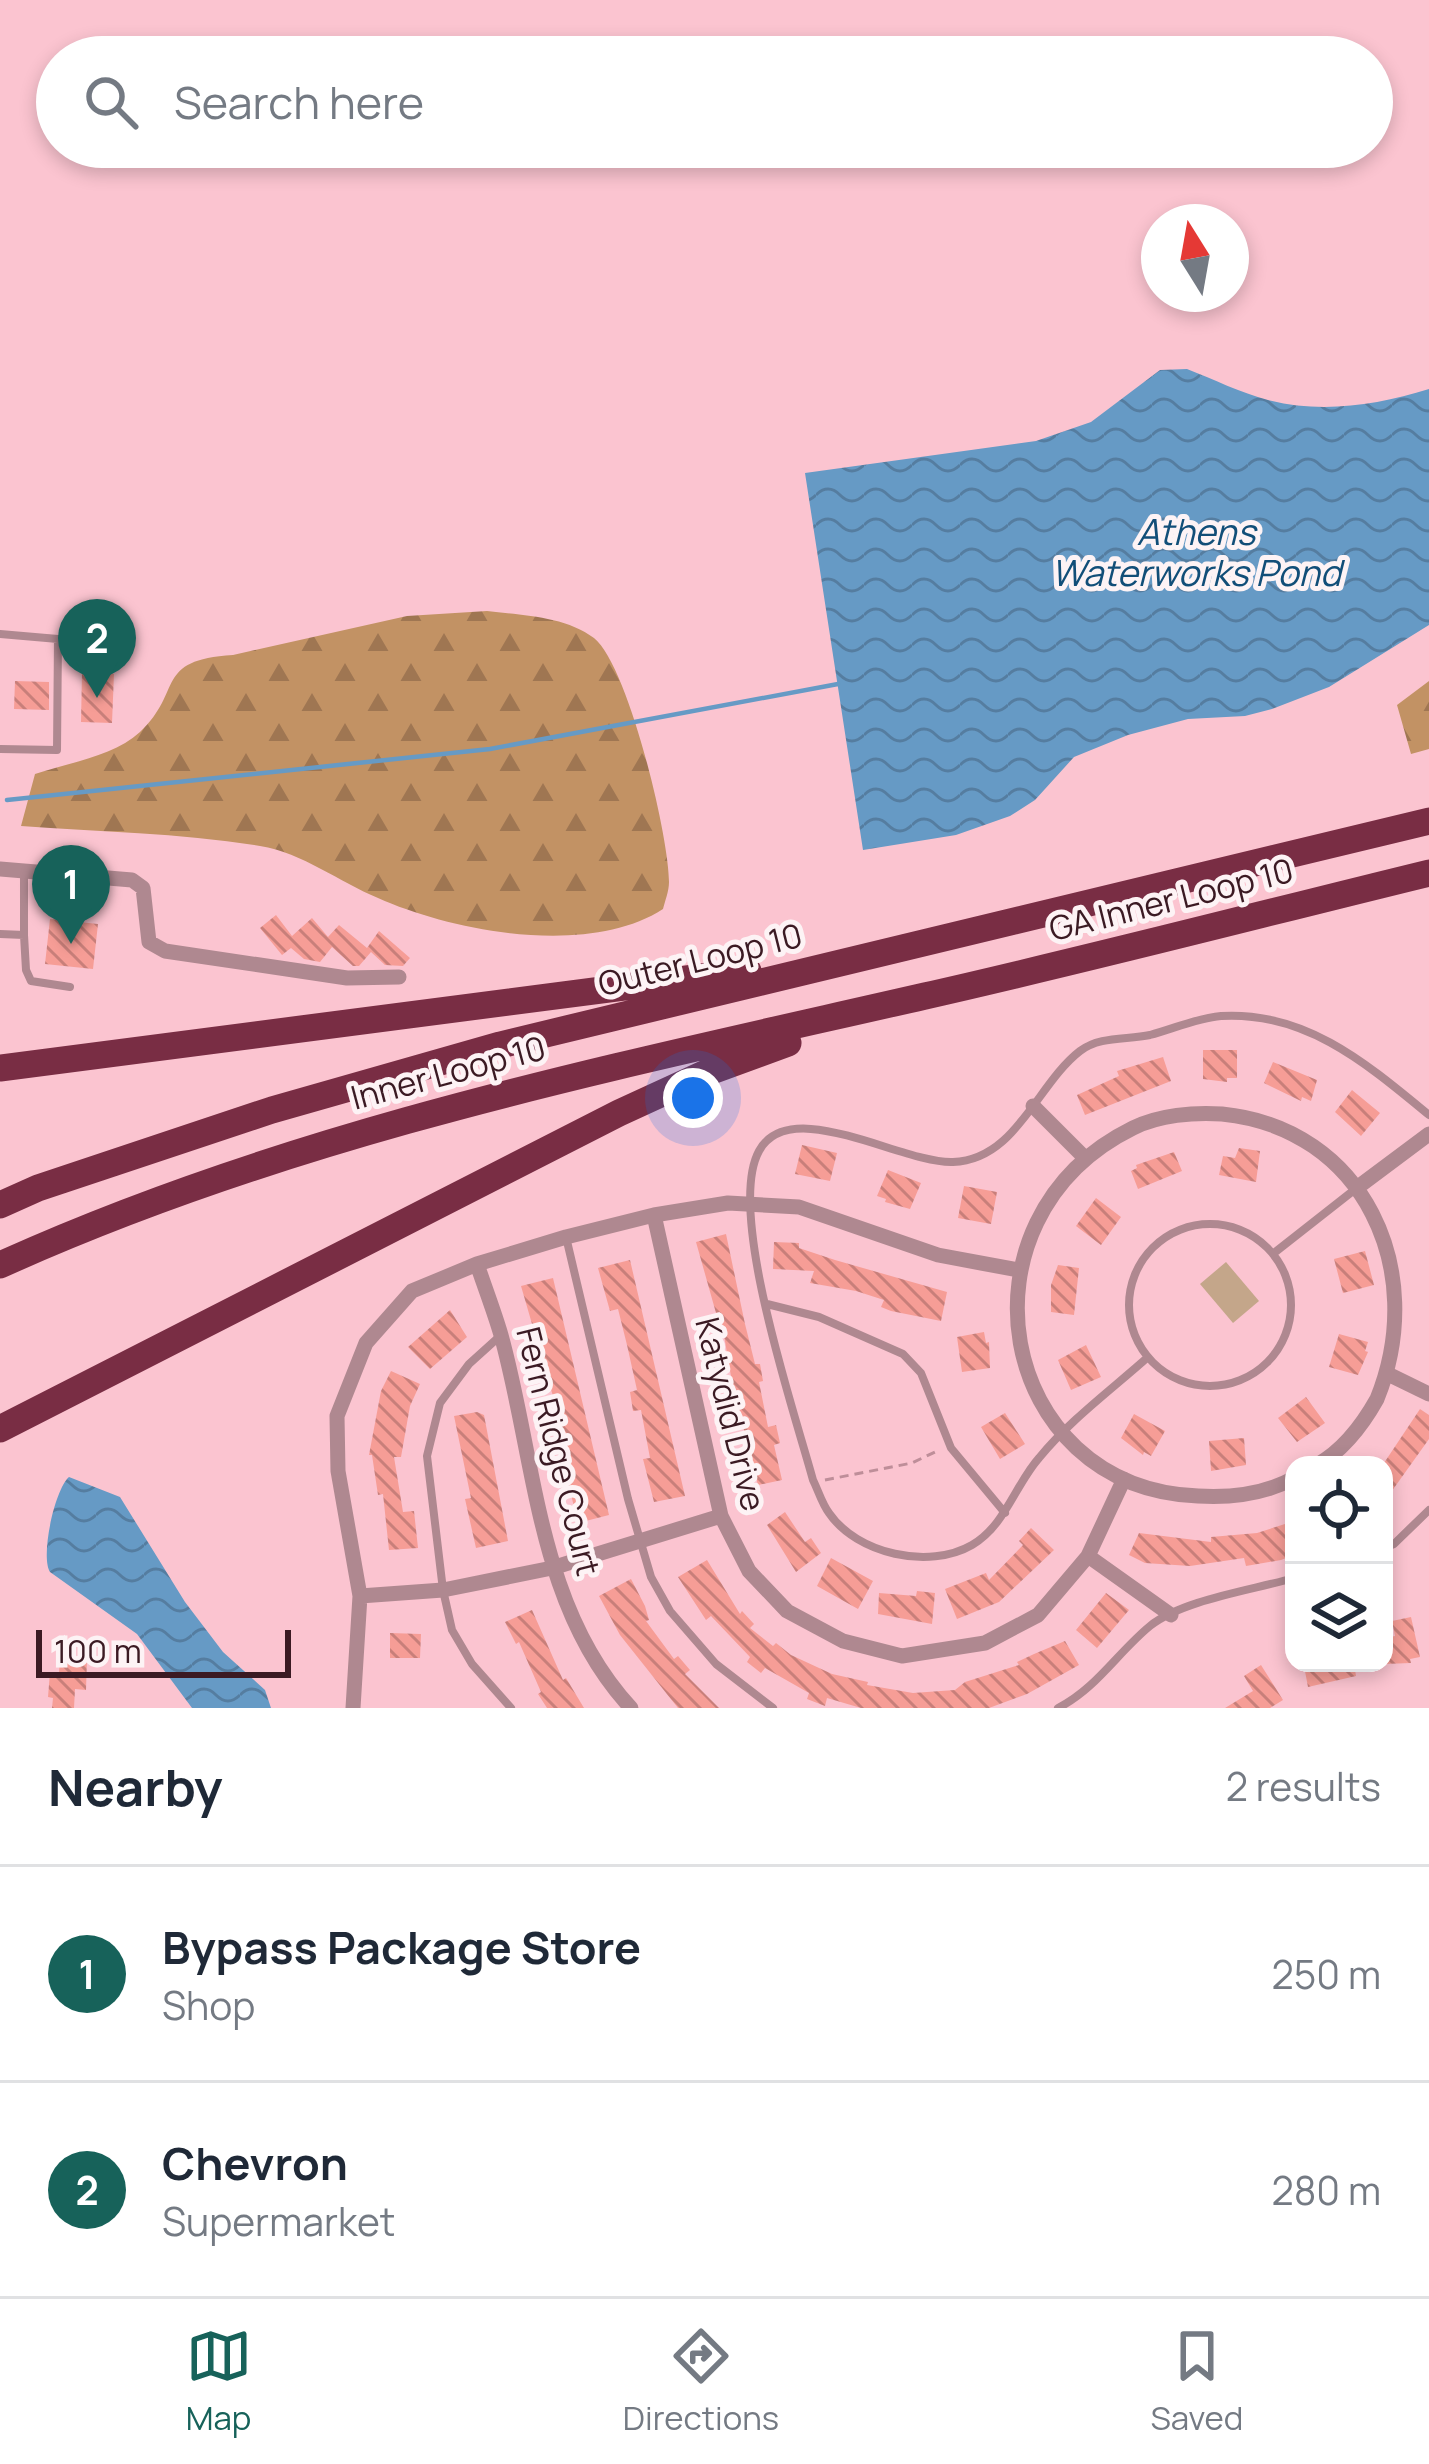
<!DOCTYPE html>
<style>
body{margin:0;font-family:Manrope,sans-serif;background:#f2f2f3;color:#1f2937}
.controls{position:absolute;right:36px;bottom:36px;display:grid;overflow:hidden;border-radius:24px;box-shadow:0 6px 18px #0003}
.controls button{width:108px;height:108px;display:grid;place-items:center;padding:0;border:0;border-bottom:3px solid #e0e1e3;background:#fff;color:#1f2937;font:60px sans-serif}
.compass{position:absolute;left:1141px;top:204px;width:108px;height:108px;border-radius:50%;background:#fff;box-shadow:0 6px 18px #0003;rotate:349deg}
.scale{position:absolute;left:36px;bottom:30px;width:255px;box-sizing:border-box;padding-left:12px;border:6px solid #3b1a23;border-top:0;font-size:33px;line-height:42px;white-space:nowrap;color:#3b1a23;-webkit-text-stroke:9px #fdf3f5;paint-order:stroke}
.you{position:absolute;left:693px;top:1098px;width:42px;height:42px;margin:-30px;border:9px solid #fff;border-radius:50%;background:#1a73e8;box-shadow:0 0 0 18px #1a73e833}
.badge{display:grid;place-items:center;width:78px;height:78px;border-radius:50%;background:#17625a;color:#fff;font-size:39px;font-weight:700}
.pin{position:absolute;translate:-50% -99px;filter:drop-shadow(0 3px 6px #0008)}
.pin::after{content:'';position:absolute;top:63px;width:42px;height:36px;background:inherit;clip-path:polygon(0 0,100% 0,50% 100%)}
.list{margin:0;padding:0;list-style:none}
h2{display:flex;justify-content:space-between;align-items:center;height:156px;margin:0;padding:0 48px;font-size:51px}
h2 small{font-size:39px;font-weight:400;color:#747a83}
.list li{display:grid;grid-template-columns:78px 1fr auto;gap:36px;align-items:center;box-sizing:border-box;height:216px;padding:0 48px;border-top:3px solid #e0e1e3}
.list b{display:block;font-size:45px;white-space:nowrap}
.list p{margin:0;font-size:39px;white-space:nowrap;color:#747a83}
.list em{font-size:39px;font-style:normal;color:#747a83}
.icon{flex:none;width:66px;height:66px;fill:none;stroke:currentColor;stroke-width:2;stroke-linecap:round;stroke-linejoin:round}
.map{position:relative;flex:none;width:1429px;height:1708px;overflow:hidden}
.search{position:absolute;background:#fff;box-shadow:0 6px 18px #0003;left:36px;right:36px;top:36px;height:132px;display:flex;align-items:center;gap:30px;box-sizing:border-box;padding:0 42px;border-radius:66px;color:#747a83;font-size:45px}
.sheet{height:588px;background:#fff}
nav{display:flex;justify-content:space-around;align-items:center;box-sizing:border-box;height:168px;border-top:3px solid #e0e1e3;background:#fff;font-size:33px;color:#747a83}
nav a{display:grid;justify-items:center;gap:6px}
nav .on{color:#17625a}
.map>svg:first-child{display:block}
</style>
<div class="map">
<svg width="1429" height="1708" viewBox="0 0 1429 1708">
<defs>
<pattern id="forest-firs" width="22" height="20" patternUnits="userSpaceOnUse" patternTransform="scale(3)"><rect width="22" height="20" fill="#c29264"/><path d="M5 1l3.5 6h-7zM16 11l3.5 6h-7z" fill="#9f7652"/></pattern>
<pattern id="water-waves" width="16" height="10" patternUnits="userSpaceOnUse" patternTransform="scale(3)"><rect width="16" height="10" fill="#669ac5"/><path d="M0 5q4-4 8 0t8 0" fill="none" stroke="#557da0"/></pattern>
<pattern id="building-back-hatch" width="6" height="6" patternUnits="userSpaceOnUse" patternTransform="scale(3)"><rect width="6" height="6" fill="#f69d96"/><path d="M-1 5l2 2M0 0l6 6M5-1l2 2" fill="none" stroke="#c87f7a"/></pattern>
</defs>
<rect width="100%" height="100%" fill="#fbc4d0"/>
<!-- forest -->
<path fill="url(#forest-firs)" d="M487,611C521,615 565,616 594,638C628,665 669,836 669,882C669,891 665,901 663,909C589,957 454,932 378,898C339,882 303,853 260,846C182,833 100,832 21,826L35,774C68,763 114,756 140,732C184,691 153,660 233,655L407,616Z
M1429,681V749L1411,754L1397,705Z"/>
<!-- green -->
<path fill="#c4a68a" d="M1226,1262L1259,1301L1233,1323L1200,1284Z"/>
<!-- water -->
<path fill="url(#water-waves)" d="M1187,369C1213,379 1241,393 1268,400C1322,414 1377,405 1429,389V625L1329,687L1272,709L1245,716L1188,719L1128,735L1074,757L1035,800L1010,816L956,835L863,850L805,473L1036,441L1091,422L1160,370Z
M69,1477L120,1497L185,1602L223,1652L265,1690L271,1708H192L137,1634L50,1572C40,1556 55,1489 69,1477Z"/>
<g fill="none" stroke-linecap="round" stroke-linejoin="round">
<!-- stream -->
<path stroke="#669ac5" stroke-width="4.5" d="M7,800L490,749L838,684"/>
</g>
<!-- building -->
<path fill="url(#building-back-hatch)" d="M82,673L114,674L112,723L81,722Z
M15,681L49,682V710L14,709Z
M276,915L292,936L312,918L328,937L339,925L367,948L379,931L410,958L403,966L385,965L371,952L359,966H353L332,947L320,962L304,959L291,948L282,955L260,928Z
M50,919L98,924L93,969L45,964Z
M1203,1050H1237V1078H1227V1082L1203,1079Z
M1163,1057L1171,1081L1085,1115L1077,1095L1119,1076L1117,1071Z
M1273,1062L1317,1080L1311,1101L1302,1097L1301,1101L1264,1083Z
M1352,1090L1380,1113L1361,1136L1335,1112Z
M802,1145L837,1153L830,1181L795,1174Z
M1239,1148L1260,1151L1256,1182L1219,1175L1223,1156L1235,1158Z
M1174,1152L1182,1171L1138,1189L1131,1171L1137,1168L1136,1165Z
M888,1170L921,1183L910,1209L885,1202L886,1199L877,1196Z
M964,1186L997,1192L991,1224L958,1218Z
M1096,1198L1121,1217L1101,1245L1076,1226Z
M726,1234L745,1324L755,1364H760L763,1381L759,1382L768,1427L776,1425L780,1443L774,1445L782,1480L758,1485L733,1388L720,1312L716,1313L696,1242Z
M774,1242L799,1243V1248L835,1260L947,1292L941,1321L891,1311L881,1307L884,1300L856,1291L810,1283L814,1271L773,1269Z
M1365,1251L1374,1285L1343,1293L1334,1259Z
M630,1260L685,1496L654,1502L643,1459L650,1458L641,1410L633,1411L630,1392L637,1390L627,1345L618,1309L610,1311L598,1268Z
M1058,1265L1079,1268L1074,1315L1051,1312V1285Z
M553,1278L609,1515L578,1523L559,1446L552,1411L557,1410L521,1286Z
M450,1310L467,1337L430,1369L408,1347Z
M984,1332L986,1343L989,1342L990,1368L962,1372L957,1337Z
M1339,1334L1368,1342L1365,1351L1368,1352L1358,1375L1329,1367Z
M1086,1345L1101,1377L1071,1390L1058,1360Z
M391,1371L420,1384L410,1406L401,1457H394L403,1512L414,1511L418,1548L389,1550L383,1494L378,1495L372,1455H369L381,1391Z
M1306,1397L1325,1423L1297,1442L1278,1418Z
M1420,1409L1429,1415V1439L1384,1502V1463Z
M477,1412L484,1415L508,1541L476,1548L465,1499L471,1498L454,1416Z
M1005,1413L1025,1444L1000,1459L981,1427Z
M1134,1414L1165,1431L1151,1456L1144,1452L1143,1455L1121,1438Z
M1244,1438L1246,1465L1211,1471L1209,1441Z
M785,1512L805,1542L811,1538L821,1553L796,1572L767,1525Z
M1288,1523L1294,1555L1281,1560L1246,1566L1244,1558L1190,1566L1145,1563L1129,1555L1139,1533L1211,1542V1537L1257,1533Z
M1031,1528L1054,1550L999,1602L957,1619L945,1589L986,1573L989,1580L1023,1545L1019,1541Z
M831,1558L873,1581L858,1609L817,1586Z
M707,1560L740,1614L742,1611L754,1624L750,1628L773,1646L776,1643L791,1655L832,1674L868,1682L867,1685L913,1693L955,1690L965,1682L1019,1665L1017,1662L1034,1654L1065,1641L1079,1665L1027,1694L989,1708H861L827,1698L825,1706L807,1699L809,1693L765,1668L761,1673L747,1662L750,1657L711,1616L706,1620L678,1577Z
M631,1579L645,1606L649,1620L646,1621L674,1659L678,1656L690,1670L685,1674L719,1708H678L620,1635L599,1596Z
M917,1591L935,1593L932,1624L878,1614L879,1593L916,1596Z
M1106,1593L1129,1610L1097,1648L1076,1630Z
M532,1610L563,1680L566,1678L584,1708H547L538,1694L541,1692L519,1642L516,1644L505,1622Z
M1411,1617L1420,1657L1410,1659L1411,1663L1384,1664V1638L1395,1636L1392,1621Z
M390,1633L421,1634L420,1658H390Z
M60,1657L87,1659L86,1690L75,1689L74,1708H52L53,1698L48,1697L50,1672L59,1673Z
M1319,1663H1354L1356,1676L1308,1687L1304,1666Z
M1261,1665L1283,1700L1270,1708H1225L1253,1691L1244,1676Z"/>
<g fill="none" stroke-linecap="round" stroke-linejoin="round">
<!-- path -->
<path stroke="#be8e99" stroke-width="3" stroke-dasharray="9 6" stroke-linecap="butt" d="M825,1480L912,1463L937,1451"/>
<!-- service -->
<path stroke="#af8890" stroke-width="8" d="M0,634L58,639L57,750L0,749
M0,934L24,935V871
M24,935L26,970L31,981L70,987
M1129 1305a81 81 0 1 1 162 0a81 81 0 1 1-162 0Z
M566,1237L628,1499L651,1577L670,1611L716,1664L773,1708
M1274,1253L1358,1187
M767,1304L819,1317L903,1354L921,1373L951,1448L1005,1513
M500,1336L469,1364L440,1403L427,1456L443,1590L452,1630L472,1664L511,1708
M1148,1357C1111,1390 1070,1420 1039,1458C1015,1485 1005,1526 972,1545C929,1570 857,1554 829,1513C822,1504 818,1490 813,1480C794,1410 726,1211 759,1151C790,1094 902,1164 953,1162C1016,1160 1037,1084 1080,1051C1100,1036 1126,1040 1150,1035C1173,1029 1197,1018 1221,1016C1306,1011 1367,1064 1429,1115
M1384,1548L1394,1544L1429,1510
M1058,1708C1096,1689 1118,1652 1150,1626C1182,1600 1253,1590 1294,1578"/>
<!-- minor -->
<path stroke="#af8890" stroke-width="15" d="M0,869L132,880L143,888L149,942L165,951L347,978L399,977
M1033,1106L1084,1157
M1362,1184L1429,1134
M654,1215L721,1516L749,1571L787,1611L843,1641L902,1656L985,1643L1038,1615L1088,1556L1124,1479
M477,1264C485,1288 494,1311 501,1335C536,1461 537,1607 631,1708
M1390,1375L1429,1394
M1294,1478C1265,1494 1231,1498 1198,1496C996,1488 948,1219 1133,1128C1159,1115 1194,1112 1222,1114C1364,1128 1429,1271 1377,1399C1363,1424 1342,1451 1317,1465
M1088,1556L1171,1615
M360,1596L443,1590L552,1568L721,1516
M353,1708L360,1596L338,1471L337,1416L366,1343L412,1291L477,1264L566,1237L654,1215L728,1203L799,1207L938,1255L1018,1270"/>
<!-- motorway -->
<path stroke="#792d44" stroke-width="27" d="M0,1068L748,971
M0,1205L38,1188L272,1110L500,1045L1429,821
M0,1265C296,1131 610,1068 925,996C1093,958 1261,914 1429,873
M0,1429L619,1113L706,1073L788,1043"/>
</g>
<g text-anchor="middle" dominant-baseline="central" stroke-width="10" stroke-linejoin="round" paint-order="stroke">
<!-- street labels -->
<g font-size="33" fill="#3b1a23" stroke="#fdf3f5">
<text transform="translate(1171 899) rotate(-14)">GA Inner Loop 10</text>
<text transform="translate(700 959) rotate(-14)">Outer Loop 10</text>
<text transform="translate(448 1072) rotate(-15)">Inner Loop 10</text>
<text transform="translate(731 1414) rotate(76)">Katydid Drive</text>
<text transform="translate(559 1451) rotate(76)">Fern Ridge Court</text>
</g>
<!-- water labels -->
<g font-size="36" font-style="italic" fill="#114e78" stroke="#fdf3f5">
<text x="1196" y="531">Athens<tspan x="1196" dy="41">Waterworks Pond</tspan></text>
</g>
</g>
</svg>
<div class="controls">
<button><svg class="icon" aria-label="locate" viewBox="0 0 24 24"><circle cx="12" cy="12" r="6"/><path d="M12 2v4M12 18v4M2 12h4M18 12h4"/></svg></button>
<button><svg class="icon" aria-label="layers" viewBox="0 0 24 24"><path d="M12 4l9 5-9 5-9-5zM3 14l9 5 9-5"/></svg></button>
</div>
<svg class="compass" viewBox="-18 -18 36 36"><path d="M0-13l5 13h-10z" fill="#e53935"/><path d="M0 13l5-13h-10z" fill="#747a83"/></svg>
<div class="scale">100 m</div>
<div class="you"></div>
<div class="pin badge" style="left:71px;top:944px">1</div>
<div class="pin badge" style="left:97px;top:698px">2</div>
<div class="search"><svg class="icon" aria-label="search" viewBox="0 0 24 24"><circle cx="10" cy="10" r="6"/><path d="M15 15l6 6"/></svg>Search here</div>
</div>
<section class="sheet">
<h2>Nearby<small>2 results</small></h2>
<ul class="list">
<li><span class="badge">1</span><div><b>Bypass Package Store</b><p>Shop</p></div><em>250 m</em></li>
<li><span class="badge">2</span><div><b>Chevron</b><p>Supermarket</p></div><em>280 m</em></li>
</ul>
</section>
<nav>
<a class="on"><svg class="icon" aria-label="map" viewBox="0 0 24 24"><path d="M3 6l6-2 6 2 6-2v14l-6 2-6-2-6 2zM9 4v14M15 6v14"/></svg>Map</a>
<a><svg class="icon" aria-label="directions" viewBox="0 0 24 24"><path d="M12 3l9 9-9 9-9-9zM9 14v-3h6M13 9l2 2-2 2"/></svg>Directions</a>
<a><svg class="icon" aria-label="saved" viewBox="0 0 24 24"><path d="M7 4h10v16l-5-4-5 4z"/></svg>Saved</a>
</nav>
